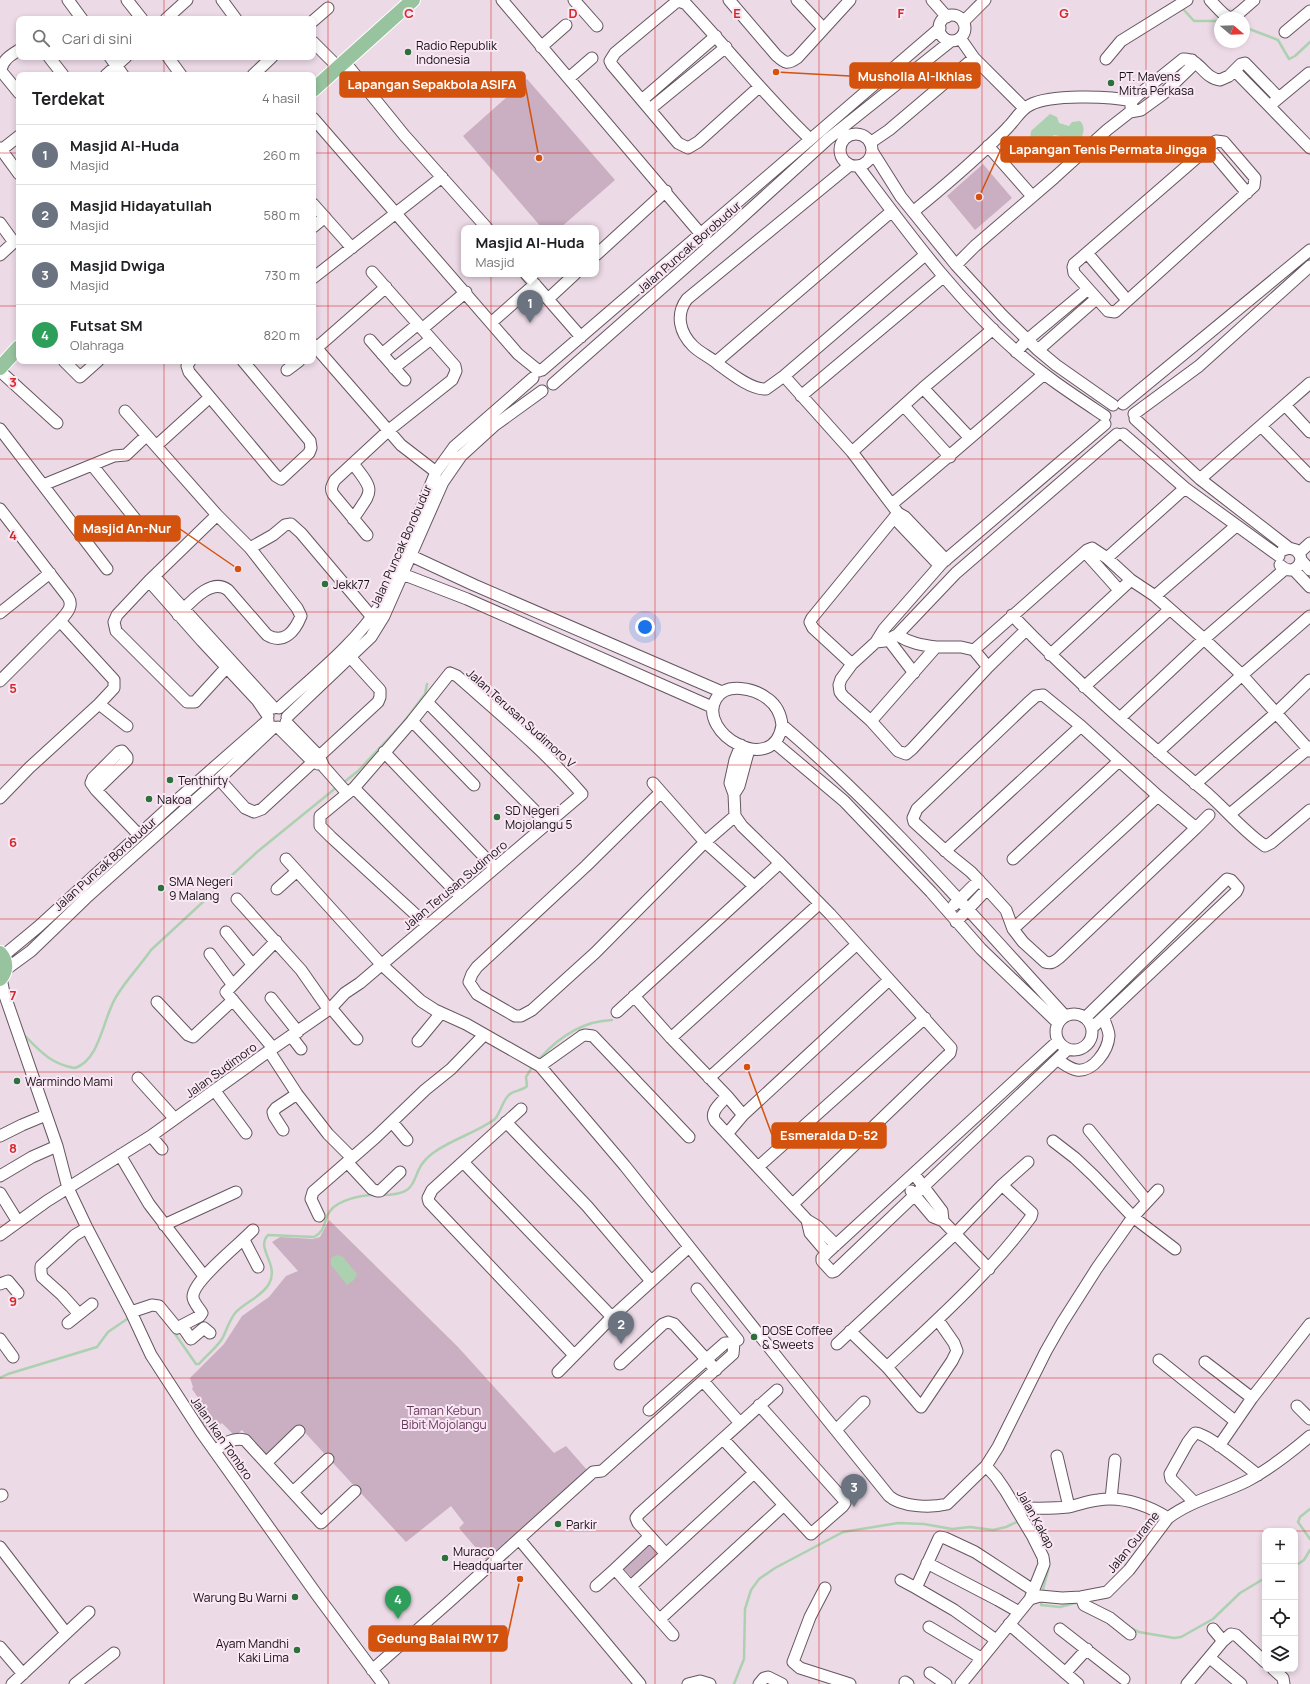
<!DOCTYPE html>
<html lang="id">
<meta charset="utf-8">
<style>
body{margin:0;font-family:Manrope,sans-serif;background:#f6f6f6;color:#202124}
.controls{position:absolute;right:12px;bottom:12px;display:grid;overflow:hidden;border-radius:8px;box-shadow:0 2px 6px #0003}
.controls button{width:36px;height:36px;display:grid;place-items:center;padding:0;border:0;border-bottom:1px solid #e0e0e0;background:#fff;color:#202124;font:20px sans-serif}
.compass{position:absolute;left:1214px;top:12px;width:36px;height:36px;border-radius:50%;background:#fff;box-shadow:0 2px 6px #0003;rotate:109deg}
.you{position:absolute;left:645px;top:627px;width:14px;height:14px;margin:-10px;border:3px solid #fff;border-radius:50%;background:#1a73e8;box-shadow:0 0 0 6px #1a73e833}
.badge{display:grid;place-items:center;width:26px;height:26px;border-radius:50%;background:#1a73e8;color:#fff;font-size:13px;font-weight:700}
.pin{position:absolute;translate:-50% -33px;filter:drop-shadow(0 1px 2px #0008)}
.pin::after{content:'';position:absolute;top:21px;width:14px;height:12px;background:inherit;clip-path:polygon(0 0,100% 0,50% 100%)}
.popup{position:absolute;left:461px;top:225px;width:138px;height:52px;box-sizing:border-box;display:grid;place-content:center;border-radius:8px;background:#fff;filter:drop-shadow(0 1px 3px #0005);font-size:13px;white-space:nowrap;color:#757577}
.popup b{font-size:15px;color:#202124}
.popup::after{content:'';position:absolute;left:50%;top:100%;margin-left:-8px;border:8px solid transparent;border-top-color:#fff}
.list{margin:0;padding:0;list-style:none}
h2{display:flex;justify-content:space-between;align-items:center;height:52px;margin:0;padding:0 16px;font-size:17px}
h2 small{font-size:13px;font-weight:400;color:#757577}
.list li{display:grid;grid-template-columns:26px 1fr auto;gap:12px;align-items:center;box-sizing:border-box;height:60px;padding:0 16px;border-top:1px solid #e0e0e0}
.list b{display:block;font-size:15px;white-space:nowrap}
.list p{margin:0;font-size:13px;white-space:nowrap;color:#757577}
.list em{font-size:13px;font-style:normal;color:#757577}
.icon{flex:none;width:22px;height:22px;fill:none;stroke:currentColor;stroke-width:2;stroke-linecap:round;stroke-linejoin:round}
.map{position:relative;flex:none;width:1310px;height:1684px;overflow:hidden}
.search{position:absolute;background:#fff;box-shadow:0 2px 6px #0003;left:16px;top:16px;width:300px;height:44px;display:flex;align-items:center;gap:10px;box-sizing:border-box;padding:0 14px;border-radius:8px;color:#757577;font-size:15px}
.panel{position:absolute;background:#fff;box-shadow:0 2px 6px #0003;left:16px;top:72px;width:300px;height:292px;border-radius:8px}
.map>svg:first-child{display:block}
</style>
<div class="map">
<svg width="1310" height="1684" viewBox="0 0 1310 1684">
<rect width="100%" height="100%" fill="#ecdae6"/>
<!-- green -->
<path fill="#c9afc1" d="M527,79L615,180L560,228H542L463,136Z
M983,164L1012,198L975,230L947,196Z
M329,1220L458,1347L554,1453L566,1446L587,1470L488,1562L459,1528L464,1523L451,1506L406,1542L298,1425L265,1457L242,1430L235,1436L222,1423L208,1435L197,1420L205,1411L204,1406L192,1389L193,1387L190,1378L224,1344L242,1316L269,1297L286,1276L298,1271L272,1242L280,1237L313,1239L320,1237Z
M650,1542L661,1553L633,1579L623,1568Z"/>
<!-- water -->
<path fill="#acd1b0" d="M1050,114L1057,117L1059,123L1069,126L1072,122L1080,121C1086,127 1083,133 1081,140L1054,135L1039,148L1030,139L1031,131Z
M337,1255L343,1257L357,1274L354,1280L347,1285L331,1265V1258Z"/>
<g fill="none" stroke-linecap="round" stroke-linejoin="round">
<!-- stream -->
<path stroke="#acd1b0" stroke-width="2.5" d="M1183,9L1194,21H1220
M1244,27L1278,40L1289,59L1295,56L1310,42
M343,783L358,771L403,723L425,694L427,684
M22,1033C39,1050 50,1064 75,1068C100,1060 103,1018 116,997C126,980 140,966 151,950L257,852L337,787
M540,1058C559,1037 584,1021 612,1020
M381,1195C427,1195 405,1173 433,1153C452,1139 476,1133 495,1119C501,1112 503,1099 510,1094C515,1090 522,1091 527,1086L526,1077L531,1069
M173,1331L196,1364H199C206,1356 216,1348 222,1339C227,1330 229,1320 236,1312C246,1302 262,1296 269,1284C280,1264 255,1249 268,1235L314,1237C327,1230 323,1220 330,1211C338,1200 361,1195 374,1195
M0,1378L8,1374L97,1347L108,1332L130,1317
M1310,1509L1300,1517L1298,1522L1310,1539
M1295,1566L1304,1560L1310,1550
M1042,1593L1048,1571V1567
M1042,1600L1041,1605L1060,1607L1075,1603
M1130,1628L1139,1632L1174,1638L1181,1637L1213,1619L1240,1593L1265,1578
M734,1684L744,1659L745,1609L751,1590L759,1579L775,1568L843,1532L898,1523L924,1524L952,1529L970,1527L993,1530L1006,1527L1019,1521"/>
<defs>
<path id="minor" d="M68,0L82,19
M127,0L142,19
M222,0L236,19
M502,0L705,239
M574,0L597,26
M729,0L776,55C785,63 787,65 797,58L850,0
M797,0L823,28
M932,0L947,17
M1210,0C1233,25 1229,21 1254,0
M939 28a13 13 0 1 1 26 0a13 13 0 1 1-26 0Z
M166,19L187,0
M313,21L328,8
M963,22L985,0
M1285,32L1310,11
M960,38L974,58L1024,108
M313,42L338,67
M541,47L566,25
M19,50C11,55 2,60 1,71L19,93
M49,57L63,75
M110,57L123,75
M168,57L181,75
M1106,59L1121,41L1187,0
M344,61L404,135L487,228
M1235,71L1310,148
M106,75L126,57
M253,75L272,57
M569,78L592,58
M759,87L698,142L688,148L678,143L612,65L610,61L615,53L675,3L679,1L686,4C728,49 766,97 810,139
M642,100L716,36
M1274,102L1309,73
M1131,107L1132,101L1137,96L1183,59C1200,58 1203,78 1220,80L1229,76L1241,64L1245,63L1278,97
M650,109L726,47
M313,118L518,354L539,371
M840 150a16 16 0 1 1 32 0a16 16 0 1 1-32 0Z
M1216,141L1224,142L1255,178L1254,186L1115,312L1108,311L1074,273L1073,267L1074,264Z
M870,143L889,130L974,58
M988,146L1032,196
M0,148L19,174
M1209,148L1247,193
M0,151L19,136
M872,151L901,197L956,265L1002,315L1038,350L1056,365L1113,405
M850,165L687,299C675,315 680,333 693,346C700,353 710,357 718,364C729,372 751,390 766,389L784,376L925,255
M858,166C907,231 955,298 1017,352C1044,376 1075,396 1105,416
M313,204L352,248
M914,211C941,189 968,166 994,141C999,136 1004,132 1009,126C1016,119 1021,109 1030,105C1050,94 1110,96 1132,101
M0,223L13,241L12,244L0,255
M313,227L325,217
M1087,253L1127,300
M596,255L666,191
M956,265L975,246L1054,178L1107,130L1130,112L1141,110L1163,94L1191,67L1192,60
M526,274L581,337
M313,278L442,177
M548,299L575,274
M492,322L535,284
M422,329L466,292
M370,340L405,380
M313,344L401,445L436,472
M1038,350L1096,299
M313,351L386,287
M1016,352L1027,340L1088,289
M382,354L418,324
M64,361L80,377L98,361
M190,361L187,366L189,372L276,476L281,479L309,453L311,448L310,441L243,361
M716,362L892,211
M394,368L431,339
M287,370L299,361
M542,370L940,28
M0,371L57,423
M784,376L852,452L898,513L905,517L946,560
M553,384L730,228L828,139L951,41
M923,388L970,438
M801,396L943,277
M1123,404L1310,250
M1285,405L1310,432
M904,406L950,457
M125,411L217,515L250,548L297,608L301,616C295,631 284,645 267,635L228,590C211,577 190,603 178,615
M1134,414L1199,366L1310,266
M1135,419L1200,479L1289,548
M1261,426L1310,476
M0,429L107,569
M1123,434L1185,488L1279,556
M156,446L209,398
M852,452L923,388L993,329
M92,465L148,535
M1200,479L1310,383
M43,485L114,456L126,455L146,436
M892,504C943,462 993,418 1044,374
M0,509L68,597C74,606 67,613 60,621L0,681
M898,513L899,523L939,565
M217,515L149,581L117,615L114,622L116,631L187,702H195L226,668
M353,519C372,490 376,493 354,465
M367,535L333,494C330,489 332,485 335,480L389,430L452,380L456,371L455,366L372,272
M250,548L273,535L285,525L291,524L301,533L372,617
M1283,550L1289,548L1296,550L1300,555L1301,560L1310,570
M1085,552L1119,590
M405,553L474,585L722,692
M1299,553L1310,543
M1107,558L1185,488
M1280,565C1288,573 1298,571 1301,560
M1294,570L1310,587
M397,572L467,599L712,707
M154,576L274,708
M149,581L202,641L257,700L268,716
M1155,596L1236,526
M0,613L50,573
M1012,615C1073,679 1140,737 1208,794C1226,810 1242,829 1261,843L1265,846L1271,843L1310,810
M1026,630L988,667L912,749L906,754L898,751L871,721L843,696L840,692L839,685L841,679L852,664L876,642L884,629L942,563L1105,424
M883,635L888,639L914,673
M897,635C910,643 921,645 936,647
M876,642L885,641L897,635L956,573L1117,434
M974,650L1087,550L1092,548L1107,558L1131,580L1155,596L1204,639L1242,675L1310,751
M1050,655L1131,580
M852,664L813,628L810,622L812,618L898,513
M1084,687L1170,609
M427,702L548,824
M99,704L127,726
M279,708C315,675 354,645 381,604L436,472L454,447L533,378
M287,717L371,637L384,616L443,482L461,456L495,425L542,391
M1120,718L1204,639L1285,569
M412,721L474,785
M871,721L936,647H961L974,650L988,667
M286,722L319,756L324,767L347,793
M782,725C774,778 696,733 716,699C726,682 754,688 768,699C776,705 781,715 782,725C885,813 974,917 1065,1016
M278,727L312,761L318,764
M775,743L844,801L931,892L981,949L1058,1023
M741,745L735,760L730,783L734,794L735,816L742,826L780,863L830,914L951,1048L950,1053L793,1204
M384,752L495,868
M1158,752L1242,675L1310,616
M219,779L245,808L254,812L262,809L378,702L380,697V690L351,658
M653,783L705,842L754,886
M1195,784L1276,713L1310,680
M354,788L461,897
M96,790L127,760V757L122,751L119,752L93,778L91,783L96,790L139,835
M661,792L586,866L477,967L472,974L469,982L477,994L515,1016H521L532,1010L595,953L705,842L735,816
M734,794L739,786L749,749
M0,798L29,768L99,704L114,688V680L60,621
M1230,814L1310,747
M1196,828L1059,958C1054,962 1051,964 1045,962L1023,942L1013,929L1006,910L987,889L971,872L950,855L914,822L913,818L917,809L1028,703L1036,696L1043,695L1081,726L1158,796L1196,828L1209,815
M945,851L1081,726
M286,859L381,964L421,1001L435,1010L466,1024L540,1066L625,1166L788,1371L889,1496C901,1507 931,1508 947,1504L986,1466L998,1447L1046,1351L1062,1323L1097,1268L1133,1217L1158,1190
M1013,859L1119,761
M277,889L296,872
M237,899L301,970L329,1010
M954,905L979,880
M956,922L987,889
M1013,929L1158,796
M226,932L252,964
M210,954L232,984
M3,956L38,927L177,800L268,720
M5,970L31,951L86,898L219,779L274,727
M1,978L4,993L57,1146L68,1188L87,1228L131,1312L151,1355L201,1432L317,1595L383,1684
M634,996L671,1038L727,1096C721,1103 709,1112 715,1121L807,1220L817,1226L836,1245
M271,998L298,1032
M157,1002L188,1035L193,1037L233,1000
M331,1008L357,1039
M617,1012L780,863
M1056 1032a18 18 0 1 1 36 0a18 18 0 1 1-36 0Z
M1085,1018L1227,879L1231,880L1238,888L1236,892L1092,1028
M291,1036L301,1049
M671,1038L819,904
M418,1041L441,1013
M1058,1041L827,1253L822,1258V1261L832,1272L835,1271L1068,1049
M273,1048L226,992L276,941
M269,1051L297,1094L328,1134L352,1158
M1058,1060C1064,1064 1070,1069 1077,1070C1093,1072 1108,1051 1109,1036C1109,1030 1105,1024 1104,1018
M540,1066L582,1036L585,1035L593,1036L689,1137
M138,1078L175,1119
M709,1078L856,945
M215,1091L246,1133
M727,1096L743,1115
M521,1109L432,1190L428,1198L429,1202L574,1355
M392,1122L407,1140
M506,1122L587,1206L651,1281
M283,1130L274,1116L273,1112L276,1108L297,1094
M1089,1130L1147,1201
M727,1134L743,1115L889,980
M0,1136L22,1125L46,1115
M151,1136L162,1149
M1053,1141L1075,1158L1094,1176L1133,1217L1175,1249
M120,1155L149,1204L204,1276
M347,1162L372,1189L377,1191H380L400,1172
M463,1162L612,1317
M758,1167L925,1018
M914,1174L942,1211L943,1221
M0,1176L32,1157L57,1146
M911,1191L933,1217L943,1221L989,1269
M0,1193L18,1222
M319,1216L311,1199L313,1192L376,1137L425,1090L451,1069L484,1035
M807,1220L810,1233L827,1253
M164,1225L236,1192
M0,1235L47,1201L151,1136L269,1051L331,1008L345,993L360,983L582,794C545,751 500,714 457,676L450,673L412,721L354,788L320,816V826L331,837L427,925
M244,1240L258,1267
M0,1284L8,1281L18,1293
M697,1289L738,1340
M131,1312L152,1305L159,1306L177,1328L200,1316L202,1313C199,1308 193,1302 193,1297C192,1281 241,1243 253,1230
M79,1314L62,1295L42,1277L41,1272V1266L75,1235L87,1228
M68,1323L92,1304
M182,1326L191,1339L204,1328L210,1333
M850,1331L887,1367L921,1407L952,1361L957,1351L954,1343L938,1320
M0,1339L13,1357
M837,1344L956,1233L1002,1185L1028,1162
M1159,1360L1235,1421
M1205,1362L1252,1398
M620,1364L663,1324L668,1322L674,1324L716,1370
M887,1367C938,1319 990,1273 1031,1217L1032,1213L1002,1185
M558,1372L612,1317L689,1247
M703,1381L740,1423
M1297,1406L1310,1419
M649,1410L725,1343H734
M836,1430L864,1402
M723,1439L811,1534L843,1506L845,1503L844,1500L759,1405
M1219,1446L1252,1398L1310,1324
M215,1451C224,1444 232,1437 245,1440L321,1523L355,1491
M1057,1456L1069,1507
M266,1463L299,1431
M293,1492L328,1459
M0,1496L2,1495
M1111,1499L1115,1460
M1194,1502L1171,1479L1170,1474L1188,1442L1195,1433C1207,1433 1246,1466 1258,1475
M1016,1508C1033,1508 1051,1509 1068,1507C1078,1505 1088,1501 1098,1500C1124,1496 1147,1505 1168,1518
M650,1536L615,1569L673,1635
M519,1539L640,1684
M0,1547L66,1633
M666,1554L638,1523L636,1518L639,1514L777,1390
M927,1563L998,1600L1019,1612
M901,1580L916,1588
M596,1586L615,1569
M631,1586L754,1473
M825,1588L810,1617L793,1662L800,1668L850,1684
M1081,1597L1084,1605L1110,1618L1130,1634
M1030,1599L1040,1596L1062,1598L1081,1597L1107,1592L1129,1570L1168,1518C1192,1500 1221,1494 1247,1481C1270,1469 1290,1453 1310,1436
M660,1619L784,1505
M1009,1624L1078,1684
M929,1627L981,1658
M1060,1629L1124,1679
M1213,1629L1223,1641
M996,1640L954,1610L916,1588L939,1538L940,1537L945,1538L975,1552L1033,1590
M0,1647L23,1674
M1210,1658L1241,1684
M1273,1669L1283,1678L1284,1684
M372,1670L449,1602L593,1472L602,1471L733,1354L734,1343
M930,1673L946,1684
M1065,1673L1087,1649
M905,1682L908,1684
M12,1684L89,1612
M75,1684L114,1653
M688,1684L700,1681L710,1684
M759,1684L764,1678L768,1677L782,1684
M961,1684L1030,1599L1044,1564L1043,1557L1033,1537L1005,1490L996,1477L986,1466
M1187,1684L1223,1641L1231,1634L1236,1635L1265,1662"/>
<path id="major" d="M313,90L413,0
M0,368L19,347
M0,953C7,961 7,971 0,979"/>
</defs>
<!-- minor casing -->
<use href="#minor" stroke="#655660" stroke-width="13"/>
<!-- major casing -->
<use href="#major" stroke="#fff" stroke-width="16"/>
<!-- minor -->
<use href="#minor" stroke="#fff" stroke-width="11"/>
<!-- major -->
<use href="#major" stroke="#97c39f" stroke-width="14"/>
</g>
<!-- grid -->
<path fill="none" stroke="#d62828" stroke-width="1" stroke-opacity="0.55" d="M164,0V19M328,0V1684M491,0V1684M655,0V1684M819,0V1684M982,0V1684M1146,0V1684M164,57V75M0,153H19M313,153H1310M0,306H19M313,306H1310M164,361V1684M0,459H1310M0,612H1310M0,765H1310M0,919H1310M0,1072H1310M0,1225H1310M0,1378H1310M0,1531H1310"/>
<!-- markers -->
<g fill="#2c703b" stroke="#f9e7f4" stroke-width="1.5">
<circle cx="408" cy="52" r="4"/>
<circle cx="1111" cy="83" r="4"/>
<circle cx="325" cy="584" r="4"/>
<circle cx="170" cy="780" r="4"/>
<circle cx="149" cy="799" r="4"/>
<circle cx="497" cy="817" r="4"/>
<circle cx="161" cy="888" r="4"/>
<circle cx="17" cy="1081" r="4"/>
<circle cx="754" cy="1337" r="4"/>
<circle cx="558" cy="1524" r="4"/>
<circle cx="445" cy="1558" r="4"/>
<circle cx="295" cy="1597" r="4"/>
<circle cx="297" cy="1650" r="4"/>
</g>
<g text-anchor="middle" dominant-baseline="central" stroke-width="4" stroke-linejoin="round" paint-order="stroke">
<!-- poi labels -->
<g font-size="12" fill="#161014" stroke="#f9e7f4" text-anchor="start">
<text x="416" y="45">Radio Republik<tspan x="416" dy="14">Indonesia</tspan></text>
<text x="1119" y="76">PT. Mavens<tspan x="1119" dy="14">Mitra Perkasa</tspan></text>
<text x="333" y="584">Jekk77</text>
<text x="178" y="780">Tenthirty</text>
<text x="157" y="799">Nakoa</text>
<text x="505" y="810">SD Negeri<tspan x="505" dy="14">Mojolangu 5</tspan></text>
<text x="169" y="881">SMA Negeri<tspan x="169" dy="14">9 Malang</tspan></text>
<text x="25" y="1081">Warmindo Mami</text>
<text x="762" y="1330">DOSE Coffee<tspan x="762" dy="14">&amp; Sweets</tspan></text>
<text x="566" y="1524">Parkir</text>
<text x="453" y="1551">Muraco<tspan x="453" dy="14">Headquarter</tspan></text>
<text x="287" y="1597" text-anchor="end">Warung Bu Warni</text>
<text x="289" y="1643" text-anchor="end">Ayam Mandhi<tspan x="289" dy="14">Kaki Lima</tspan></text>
</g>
<!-- street labels -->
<g font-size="12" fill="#161014" stroke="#f9e7f4">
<text transform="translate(689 247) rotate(-41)">Jalan Puncak Borobudur</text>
<text transform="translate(401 546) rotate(-66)">Jalan Puncak Borobudur</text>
<text transform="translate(521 718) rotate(42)">Jalan Terusan Sudimoro V</text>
<text transform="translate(105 864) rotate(-42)">Jalan Puncak Borobudur</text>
<text transform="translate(455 885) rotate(-40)">Jalan Terusan Sudimoro</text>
<text transform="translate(221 1070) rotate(-36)">Jalan Sudimoro</text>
<text transform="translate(222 1438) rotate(55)">Jalan Ikan Tombro</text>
<text transform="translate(1036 1519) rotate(61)">Jalan Kakap</text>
<text transform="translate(1133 1542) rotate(-51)">Jalan Gurame</text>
</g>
<!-- park labels -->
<g font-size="12" fill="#67345a" stroke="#f9e7f4">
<text x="444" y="1410">Taman Kebun<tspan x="444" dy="14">Bibit Mojolangu</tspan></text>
</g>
</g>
<g font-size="13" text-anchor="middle" font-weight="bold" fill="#d62828" stroke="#f9e7f4" stroke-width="4" stroke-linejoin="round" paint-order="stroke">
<text x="409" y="18">C</text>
<text x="573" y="18">D</text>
<text x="737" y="18">E</text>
<text x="901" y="18">F</text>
<text x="1064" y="18">G</text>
<text x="13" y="387">3</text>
<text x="13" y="540">4</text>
<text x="13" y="693">5</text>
<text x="13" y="847">6</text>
<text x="13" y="1000">7</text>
<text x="13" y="1153">8</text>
<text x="13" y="1306">9</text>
</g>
<!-- callouts -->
<path fill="none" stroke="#d3520d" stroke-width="1.5" d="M776 72L850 76M539 158L525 84M979 197L1001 149M238 569L180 529M747 1067L772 1135M520 1579L507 1639"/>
<g fill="#d3520d" stroke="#f9e7f4" stroke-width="1.5">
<circle cx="776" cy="72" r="4"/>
<circle cx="539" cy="158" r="4"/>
<circle cx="979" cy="197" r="4"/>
<circle cx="238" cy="569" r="4"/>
<circle cx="747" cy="1067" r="4"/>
<circle cx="520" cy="1579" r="4"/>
</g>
<g fill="#d3520d" stroke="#d3520d" stroke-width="1.5">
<rect x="850" y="63" width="130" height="25" rx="4"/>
<rect x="340" y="72" width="185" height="25" rx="4"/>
<rect x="1001" y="137" width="214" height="25" rx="4"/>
<rect x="75" y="516" width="105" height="25" rx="4"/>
<rect x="772" y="1123" width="114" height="25" rx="4"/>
<rect x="369" y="1626" width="138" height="25" rx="4"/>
</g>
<g font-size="13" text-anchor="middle" font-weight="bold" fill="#fff">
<text x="915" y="81">Musholla Al-Ikhlas</text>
<text x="432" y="89">Lapangan Sepakbola ASIFA</text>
<text x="1108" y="154">Lapangan Tenis Permata Jingga</text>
<text x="127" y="533">Masjid An-Nur</text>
<text x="829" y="1140">Esmeralda D-52</text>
<text x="438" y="1643">Gedung Balai RW 17</text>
</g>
</svg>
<div class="controls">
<button>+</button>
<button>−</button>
<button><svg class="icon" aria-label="locate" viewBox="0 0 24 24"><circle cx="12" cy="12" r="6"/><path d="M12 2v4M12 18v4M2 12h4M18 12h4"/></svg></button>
<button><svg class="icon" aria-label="layers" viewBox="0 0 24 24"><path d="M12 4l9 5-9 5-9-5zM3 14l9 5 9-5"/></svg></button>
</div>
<svg class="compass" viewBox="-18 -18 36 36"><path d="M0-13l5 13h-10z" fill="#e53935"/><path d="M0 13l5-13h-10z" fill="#757577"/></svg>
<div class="you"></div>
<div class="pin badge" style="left:530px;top:323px;background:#6b7280">1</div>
<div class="popup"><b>Masjid Al-Huda</b>Masjid</div>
<div class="pin badge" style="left:621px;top:1344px;background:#6b7280">2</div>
<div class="pin badge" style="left:854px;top:1507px;background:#6b7280">3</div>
<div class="pin badge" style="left:398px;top:1619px;background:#2e9e5b">4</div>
<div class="search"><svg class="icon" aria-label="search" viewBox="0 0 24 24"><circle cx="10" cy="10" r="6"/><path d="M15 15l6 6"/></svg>Cari di sini</div>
<section class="panel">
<h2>Terdekat<small>4 hasil</small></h2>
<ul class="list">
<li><span class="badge" style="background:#6b7280">1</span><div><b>Masjid Al-Huda</b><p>Masjid</p></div><em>260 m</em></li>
<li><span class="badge" style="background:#6b7280">2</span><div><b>Masjid Hidayatullah</b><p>Masjid</p></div><em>580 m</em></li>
<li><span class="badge" style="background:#6b7280">3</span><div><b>Masjid Dwiga</b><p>Masjid</p></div><em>730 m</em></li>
<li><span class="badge" style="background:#2e9e5b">4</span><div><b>Futsat SM</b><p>Olahraga</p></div><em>820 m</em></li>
</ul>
</section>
</div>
